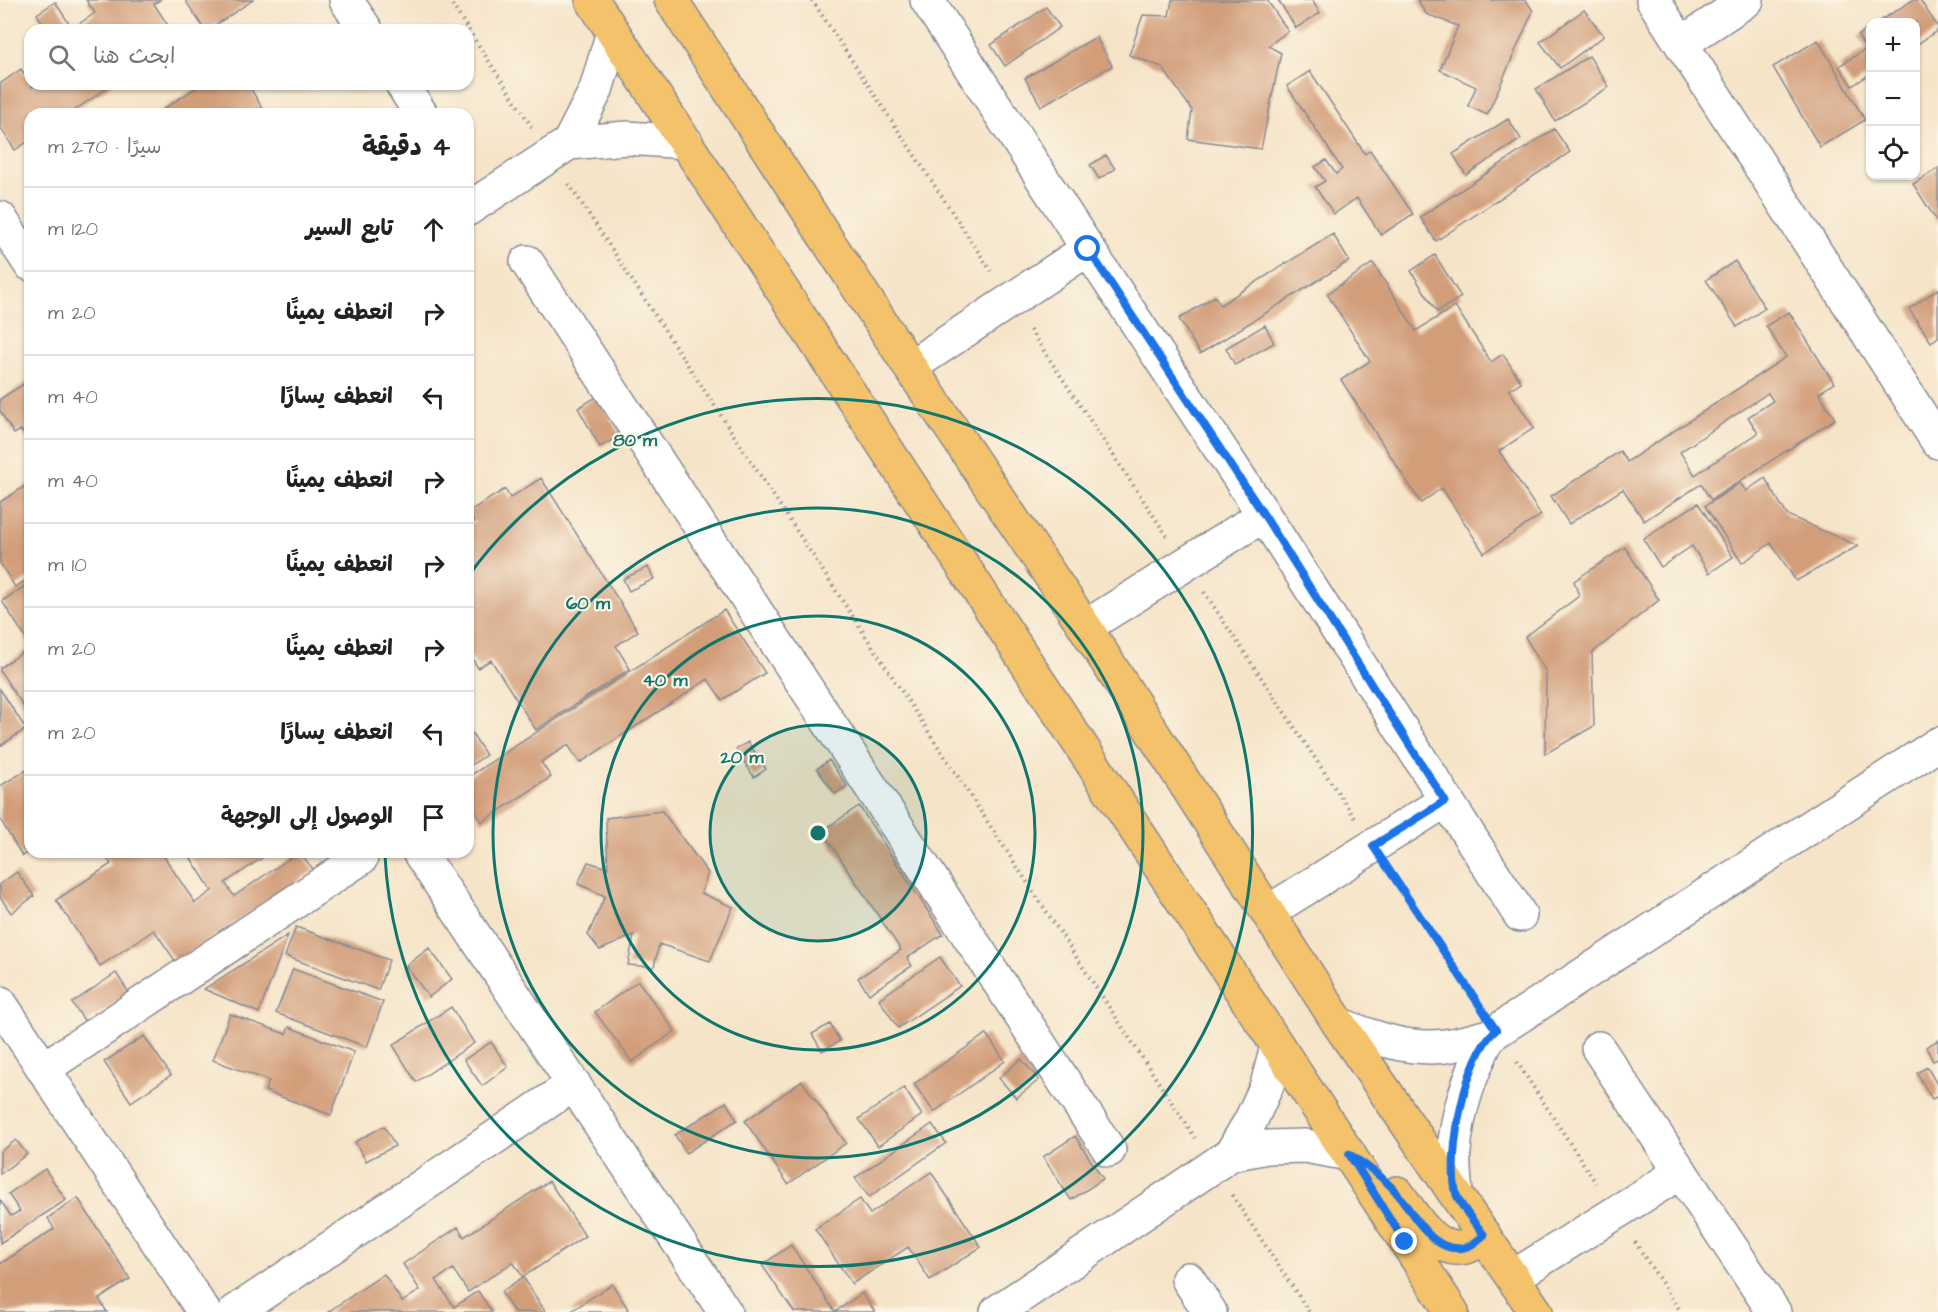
<!DOCTYPE html>
<html lang="ar">
<meta charset="utf-8">
<style>
body{margin:0;font-family:"Architects Daughter","Playpen Sans Arabic",sans-serif;background:#f2f2f2;color:#222;direction:rtl}
.controls{position:absolute;right:18px;top:18px;display:grid;overflow:hidden;border-radius:12px;box-shadow:0 2px 4px #0004}
.controls button{width:54px;height:54px;display:grid;place-items:center;padding:0;border:0;border-bottom:2px solid #e0e0e0;background:#fff;color:#222;font:30px sans-serif}
.stop{position:absolute;width:18px;height:18px;margin:-14px;border:4px solid #1a73e8;border-radius:50%;background:#fff}
.stop.end{background:#1a73e8;border-color:#fff;box-shadow:0 2px 6px #0008}
.list{margin:0;padding:0;list-style:none}
h2{display:flex;justify-content:space-between;align-items:center;height:78px;margin:0;padding:0 24px;font-size:26px}
h2 small{font-size:20px;font-weight:400;color:#767676}
.list li{display:grid;grid-template-columns:39px 1fr auto;gap:18px;align-items:center;box-sizing:border-box;height:84px;padding:0 24px;border-top:2px solid #e0e0e0}
.list b{display:block;font-size:22px;white-space:nowrap}
.list em{font-size:20px;font-style:normal;color:#767676}
.icon{flex:none;width:33px;height:33px;fill:none;stroke:currentColor;stroke-width:2;stroke-linecap:round;stroke-linejoin:round}
.map{position:relative;flex:none;width:1938px;height:1312px;overflow:hidden;direction:ltr}
.search{position:absolute;background:#fff;box-shadow:0 2px 4px #0004;left:24px;top:24px;width:450px;height:66px;display:flex;align-items:center;gap:15px;box-sizing:border-box;padding:0 21px;border-radius:18px;color:#767676;font-size:22px}
.panel{position:absolute;background:#fff;box-shadow:0 2px 4px #0004;left:24px;top:108px;width:450px;height:750px;border-radius:18px;direction:rtl}
.map>svg:first-child{display:block}
</style>
<div class="map">
<svg width="1938" height="1312" viewBox="0 0 1938 1312">
<rect width="100%" height="100%" fill="#fcf5e5"/>
<filter id="ink" filterUnits="userSpaceOnUse"><feTurbulence type="fractalNoise" baseFrequency=".0167" numOctaves="2"/><feDisplacementMap in="SourceGraphic" scale="12" xChannelSelector="R" yChannelSelector="G"/><feConvolveMatrix kernelMatrix="1 2 1 2 8 2 1 2 1" color-interpolation-filters="sRGB"/></filter>
<filter id="wash" filterUnits="userSpaceOnUse"><feTurbulence type="fractalNoise" baseFrequency=".008" numOctaves="4" result="noise"/><feDisplacementMap in="SourceGraphic" scale="24" xChannelSelector="R" yChannelSelector="G"/><feGaussianBlur stdDeviation="1.35" result="paint"/><feColorMatrix in="noise" values="0 0 0 0 0 0 0 0 0 0 0 0 0 0 0 0 0 1.4 0 .05"/><feComposite in="paint" operator="in"/></filter>
<g filter="url(#wash)">
<rect width="100%" height="100%" fill="#f5e4c8"/>
<g id="blocks">
<!-- building -->
<path fill="#d29e7a" fill-rule="evenodd" d="M86,0H160L154,4L171,30H70L95,13Z
M185,0H253L208,30H205Z
M1172,0H1267L1288,31L1268,46L1281,53L1261,149L1188,139L1192,110L1162,67L1129,55L1143,15L1169,16Z
M1278,0H1312L1320,13L1296,28Z
M1417,0H1526L1533,11L1487,115L1468,106L1476,87L1440,70L1458,26L1426,14Z
M1913,0H1920L1938,27V30L1916,45V22H1878Z
M55,2L70,25L63,30H47L37,14Z
M1046,7L1060,27L1005,66L991,45Z
M1584,10L1604,36L1560,68L1540,42Z
M1870,27V74L1852,86L1839,66L1866,49L1858,36Z
M1096,37L1112,66L1041,106L1025,78Z
M1818,40L1865,120L1820,147L1773,67Z
M1589,56L1609,87L1555,121L1536,89Z
M21,69L33,87L36,84H113L69,114H30V140L15,150L0,127V84Z
M1310,71L1365,154L1370,150L1413,214L1381,235L1357,198L1334,214L1315,187L1325,181L1315,167L1326,160L1336,174L1342,169L1287,86Z
M202,84H242L249,86L266,114H161L163,109Z
M1508,119L1521,139L1466,175L1453,154Z
M1554,129L1570,152L1436,241L1420,217Z
M1106,155L1115,169L1099,179L1090,165Z
M1938,168V223L1913,184Z
M1333,234L1349,261L1200,354L1179,319L1215,296L1220,305Z
M1435,255L1461,297L1437,312L1411,271Z
M1735,261L1765,308L1737,327L1706,280Z
M1373,263L1416,331L1455,306L1491,362L1503,354L1521,382L1509,390L1534,428L1499,451L1541,515L1484,553L1442,488L1421,503L1341,380L1370,361L1327,294Z
M1938,289V337L1931,342L1909,309Z
M1789,312L1834,383L1819,393L1835,419L1711,500L1701,484L1644,521L1623,489L1569,524L1551,496L1620,451L1627,462L1786,357L1766,326ZM1768,393L1773,401L1748,417L1758,433L1695,475L1680,452Z
M1265,325L1274,343L1235,365L1226,348Z
M30,380V444L21,430L14,434L0,411V399Z
M598,396L620,436L600,447L578,408Z
M541,478L638,631L616,646L630,669L536,730L491,660L478,668L468,652V526L474,522L468,512L505,489L510,498Z
M1765,478L1787,515L1858,546L1796,581L1771,543L1742,563L1705,506L1740,483L1746,491Z
M30,483V578L15,587L0,563V502Z
M1698,503L1733,557L1709,573L1692,546L1661,567L1643,539Z
M1625,547L1659,600L1592,653L1594,726L1545,754L1546,672L1525,637L1579,596L1574,581Z
M648,567L654,579L629,591L623,579Z
M30,583V645L2,601Z
M724,610L765,673L722,700L708,679L580,763L568,745L541,762L551,777L482,822L468,801V777Z
M26,650L30,656V716L0,671V668Z
M0,689L26,729L0,746Z
M468,727L486,755L468,767Z
M748,742L766,769L754,777L736,749Z
M829,760L847,786L835,794L817,769Z
M30,768V851L22,856L0,819V786Z
M859,806L943,934L907,958L912,966L869,994L858,978L901,950L822,831Z
M662,811L708,873L701,893L733,907L710,961L659,944L654,967L628,965L634,935L600,950L588,935L605,896L578,884L588,862L608,868L606,818Z
M105,852H161L195,903L212,891L187,852H271L225,883L234,896L299,852L314,870L176,962L154,930L100,966L56,900L111,864L103,853Z
M17,872L34,896L11,913L0,897V884Z
M296,927L389,960L378,990L285,956Z
M288,935L259,1013L204,989Z
M429,948L452,979L429,997L406,966Z
M940,957L960,986L898,1028L879,999Z
M293,969L383,1002L367,1047L276,1013Z
M116,973L129,993L86,1023L72,1003Z
M638,981L675,1031L632,1062L595,1012Z
M451,1007L474,1043L416,1082L393,1045Z
M230,1014L286,1034L289,1027L354,1052L331,1115L265,1091L269,1081L213,1060Z
M830,1024L840,1041L822,1051L812,1034Z
M986,1034L1005,1061L934,1112L914,1084Z
M144,1036L171,1075L131,1102L104,1062Z
M1938,1040V1059L1933,1061L1926,1047Z
M491,1042L508,1067L482,1086L464,1060Z
M1021,1059L1039,1080L1016,1098L999,1078Z
M1927,1067L1938,1086V1096L1932,1099L1917,1073Z
M802,1081L846,1143L788,1184L745,1121Z
M904,1088L922,1115L878,1146L859,1119Z
M726,1102L737,1120L686,1153L675,1135Z
M932,1124L946,1143L869,1197L855,1178Z
M384,1126L395,1146L366,1161L355,1142Z
M1075,1136L1103,1179L1071,1200L1043,1157Z
M16,1140L27,1154L0,1174V1152Z
M45,1169L66,1200L0,1243V1200L11,1216L20,1211L8,1194Z
M931,1172L981,1247L930,1280L908,1247L852,1284L815,1229L860,1199L870,1214Z
M549,1181L585,1236L523,1277L513,1262L468,1292L453,1269L436,1280L454,1307L478,1291L492,1312H328L384,1274L402,1302L420,1290L403,1264L458,1227L464,1237Z
M78,1198L130,1279L99,1299L107,1312H0V1264L54,1229L48,1218Z
M791,1245L835,1312L862,1293L875,1312H794L762,1265Z
M523,1277L541,1305L546,1312H514L501,1292Z
M612,1284L628,1309L624,1312H570Z"/>
</g>
</g>
<g filter="url(#ink)">
<use href="#blocks" fill-opacity="0" stroke="#888a93" stroke-width="1.5"/>
<g fill="none" stroke-linecap="round" stroke-linejoin="round">
<defs>
<path id="minor" d="M346,0L366,30
M927,0L1088,249L1264,515L1520,915
M1653,0L1938,442
M1682,43L1747,0
M402,84L421,114
M569,143L596,90L613,32
M468,209L569,143L627,138L686,142
M0,218L30,264
M527,262L1109,1150
M910,367L1088,249
M1085,627L1264,515
M419,852L725,1312
M1268,912L1445,801
M0,1003L204,1312
M1339,1024C1375,1039 1413,1052 1452,1045C1465,1043 1477,1039 1489,1036
M1598,1048L1774,1312
M43,1069L361,858
M1231,1154L1251,1120L1267,1085L1277,1047
M1456,1194C1455,1181 1453,1166 1454,1152C1457,1110 1471,1073 1489,1036L1938,744
M1513,1277L1681,1172
M1188,1279L1210,1312
M235,1312L574,1084
M997,1312L1231,1154L1267,1147L1305,1146L1349,1154"/>
<path id="major" d="M592,0L1452,1312
M671,0L910,367L1085,627L1339,1024L1536,1312
M1397,1193C1413,1214 1435,1258 1469,1246C1474,1244 1480,1238 1484,1235"/>
</defs>
<!-- minor casing -->
<use href="#minor" stroke="#888a93" stroke-width="36"/>
<!-- major casing -->
<use href="#major" stroke="#888a93" stroke-width="36"/>
<!-- path -->
<path stroke="#888a93" stroke-width="4" stroke-dasharray="1.5 4.5" stroke-linecap="butt" d="M449,0L532,127
M812,0L991,271
M569,184L1195,1138
M1030,330L1167,536
M1204,592L1355,818
M1392,874L1478,1003
M1517,1062L1596,1183
M1232,1195L1309,1312
M1635,1242L1681,1312"/>
<!-- minor -->
<use href="#minor" stroke="#fff" stroke-width="33"/>
<!-- major -->
<use href="#major" stroke="#f3c26a" stroke-width="33"/>
</g>
</g>
<g fill="none" stroke-linecap="round" stroke-linejoin="round" filter="url(#ink)">
<!-- route -->
<path stroke="#1a73e8" stroke-width="8" d="M1088,249L1264,515L1445,801L1373,846L1496,1030C1465,1055 1447,1155 1456,1193C1458,1204 1477,1225 1484,1235C1480,1238 1474,1244 1469,1246C1434,1259 1414,1213 1396,1192C1383,1177 1366,1165 1349,1154L1405,1242"/>
</g>
<!-- distance rings -->
<circle cx="818" cy="833" r="108" fill="#0f766e" fill-opacity=".12"/>
<g fill="none" stroke="#0f766e" stroke-width="3">
<circle cx="818" cy="833" r="108"/>
<circle cx="818" cy="833" r="217"/>
<circle cx="818" cy="833" r="325"/>
<path d="M469 575A434 434 0 1 1 385 856"/>
</g>
<circle cx="818" cy="833" r="9" fill="#0f766e" stroke="#fcf5e5" stroke-width="3"/>
<g font-size="18" text-anchor="middle" font-weight="bold" fill="#0f766e" stroke="#fcf5e5" stroke-width="4.5" stroke-linejoin="round" paint-order="stroke">
<text x="635" y="446">80 m</text>
<text x="588" y="609">60 m</text>
<text x="665" y="686">40 m</text>
<text x="742" y="763">20 m</text>
</g>
</svg>
<div class="controls">
<button>+</button>
<button>−</button>
<button><svg class="icon" aria-label="locate" viewBox="0 0 24 24"><circle cx="12" cy="12" r="6"/><path d="M12 2v4M12 18v4M2 12h4M18 12h4"/></svg></button>
</div>
<div class="stop" style="left:1088px;top:249px"></div>
<div class="stop end" style="left:1405px;top:1242px"></div>
<div class="search"><svg class="icon" aria-label="search" viewBox="0 0 24 24"><circle cx="10" cy="10" r="6"/><path d="M15 15l6 6"/></svg>ابحث هنا</div>
<section class="panel">
<h2>4 دقيقة<small>سيرًا · 270 m</small></h2>
<ul class="list">
<li><svg class="icon" aria-label="ahead" viewBox="0 0 24 24"><path d="M12 20V5M6 11l6-6 6 6"/></svg><div><b>تابع السير</b></div><em>120 m</em></li>
<li><svg class="icon" aria-label="right" viewBox="0 0 24 24"><path d="M7 20v-9h11M14 6l5 5-5 5"/></svg><div><b>انعطف يمينًا</b></div><em>20 m</em></li>
<li><svg class="icon" aria-label="left" viewBox="0 0 24 24"><path d="M17 20v-9H6M10 6l-5 5 5 5"/></svg><div><b>انعطف يسارًا</b></div><em>40 m</em></li>
<li><svg class="icon" aria-label="right" viewBox="0 0 24 24"><path d="M7 20v-9h11M14 6l5 5-5 5"/></svg><div><b>انعطف يمينًا</b></div><em>40 m</em></li>
<li><svg class="icon" aria-label="right" viewBox="0 0 24 24"><path d="M7 20v-9h11M14 6l5 5-5 5"/></svg><div><b>انعطف يمينًا</b></div><em>10 m</em></li>
<li><svg class="icon" aria-label="right" viewBox="0 0 24 24"><path d="M7 20v-9h11M14 6l5 5-5 5"/></svg><div><b>انعطف يمينًا</b></div><em>20 m</em></li>
<li><svg class="icon" aria-label="left" viewBox="0 0 24 24"><path d="M17 20v-9H6M10 6l-5 5 5 5"/></svg><div><b>انعطف يسارًا</b></div><em>20 m</em></li>
<li><svg class="icon" aria-label="arrive" viewBox="0 0 24 24"><path d="M6 21V4h12l-3 4 3 4H6"/></svg><div><b>الوصول إلى الوجهة</b></div></li>
</ul>
</section>
</div>
